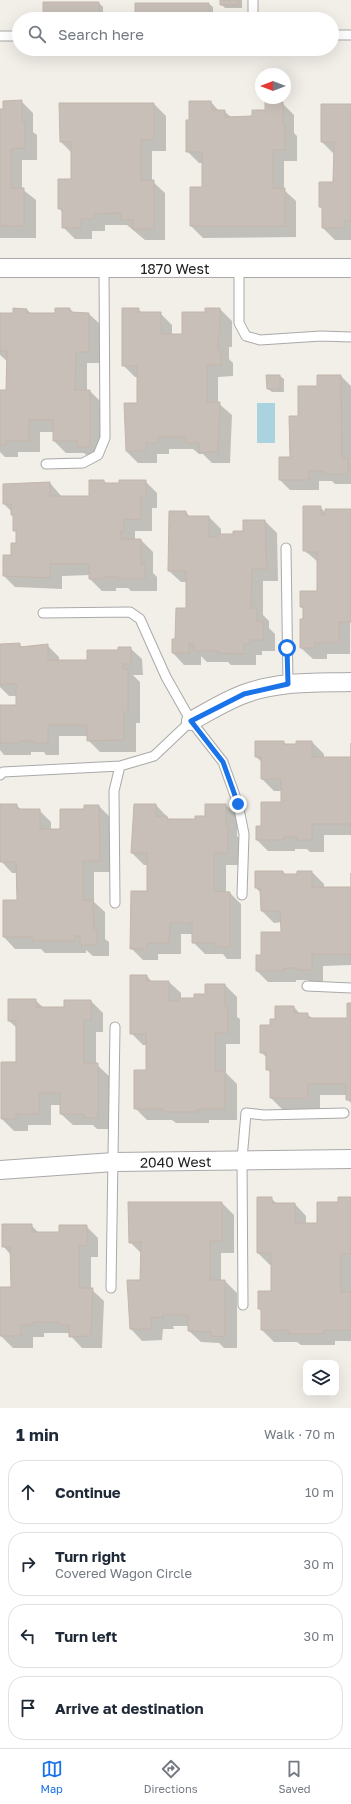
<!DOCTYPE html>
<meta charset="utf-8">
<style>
body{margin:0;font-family:"Golos Text",sans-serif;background:#f6f6f7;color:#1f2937}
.controls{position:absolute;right:12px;bottom:12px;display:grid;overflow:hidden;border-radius:8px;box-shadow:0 4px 16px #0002}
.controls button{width:36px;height:36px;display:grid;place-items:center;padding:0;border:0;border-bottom:1px solid #e0e1e3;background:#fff;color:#1f2937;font:20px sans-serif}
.compass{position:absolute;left:255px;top:68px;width:36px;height:36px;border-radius:50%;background:#fff;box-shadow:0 4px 16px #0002;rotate:270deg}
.stop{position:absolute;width:12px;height:12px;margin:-9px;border:3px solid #1a73e8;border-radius:50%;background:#fff}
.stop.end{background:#1a73e8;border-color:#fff;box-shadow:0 1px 4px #0008}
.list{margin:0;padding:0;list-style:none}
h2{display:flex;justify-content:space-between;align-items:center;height:52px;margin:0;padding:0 16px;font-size:17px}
h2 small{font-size:13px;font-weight:400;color:#747a83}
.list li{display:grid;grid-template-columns:26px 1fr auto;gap:12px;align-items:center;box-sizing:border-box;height:64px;margin:0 8px 8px;padding:0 8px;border:1px solid #e0e1e3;border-radius:16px}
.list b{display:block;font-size:15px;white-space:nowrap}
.list p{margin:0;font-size:13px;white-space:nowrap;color:#747a83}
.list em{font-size:13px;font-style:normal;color:#747a83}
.icon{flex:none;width:22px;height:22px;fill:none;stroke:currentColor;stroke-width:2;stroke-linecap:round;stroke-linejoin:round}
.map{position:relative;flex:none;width:351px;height:1408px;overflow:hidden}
.search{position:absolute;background:#fff;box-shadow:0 4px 16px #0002;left:12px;right:12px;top:12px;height:44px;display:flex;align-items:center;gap:10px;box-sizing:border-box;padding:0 14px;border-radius:22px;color:#747a83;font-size:15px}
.sheet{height:340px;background:#fff}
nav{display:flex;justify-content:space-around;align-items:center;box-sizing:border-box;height:56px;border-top:1px solid #e0e1e3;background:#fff;font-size:11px;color:#747a83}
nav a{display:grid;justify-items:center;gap:2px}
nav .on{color:#1a73e8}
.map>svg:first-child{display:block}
</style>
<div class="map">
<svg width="351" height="1408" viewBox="0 0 351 1408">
<rect width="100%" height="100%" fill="#f2efe9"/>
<!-- water -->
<path fill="#aad3df" d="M257,403H275V443H257Z"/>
<!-- shadow -->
<path fill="#0003" d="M221,0H242V8H225L221,4Z
M99,3L103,7V19H44Z
M209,4L213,7V19H136Z
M21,101L33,113V132L37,135V160H22V189L36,200V238H0V110H4Z
M211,102L219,111H224L231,117H253L282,103L294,115V133L297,136V161H284V190L296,201V237L203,238L191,226V188H203V163H199L187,151L190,121Z
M154,104L166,116V151H152V181L165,193V240H145L127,225H105V231H92V239H75L63,227V213L59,208L72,180V153L61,142Z
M351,105V240H335L323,228V210L320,207V183H334V154L322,142Z
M70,309L74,313L89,314L101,325L100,363H87V391H90L102,403V458H90L84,453H66L54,441V432H40V452H18V457H5L0,452V391H7L8,362L0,355V314H14L27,310L32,314H56Z
M138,309L142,313H160L172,325V335H183L206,313L220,309L232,321V347H229V359L233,363V376L218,377V403L232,415L230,463H212L203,454H199L193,449H169V454H157V463H138L126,451L138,404V377H135L123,365Z
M267,376H280L284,379V392H272L268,389Z
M341,376L351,386V484H335L332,481H319V490H290L280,480L291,458L299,417L318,387Z
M104,481L107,484L145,481L157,493V508H152V531H135V540H141L153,552V573L157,577V591H131L128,588H116V591H102L90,579V575L62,576V589L15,587L4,576L17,544V533L14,530V518L12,515V512L4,504L50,483L62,497H90Z
M320,507L326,513L351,510L350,654H327V659H313L301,648L304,620V610L301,607V592H318V562L304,550Z
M186,512L190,517H209L221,529V535H234L244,532L265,521L277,533L278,581H263V615L269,621V628L275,634V651H262V655H256V665H231L228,662H207L201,656V665H184L173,653L187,609V582H181L169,571Z
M19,644L22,647L47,645L59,657V661H88L130,648L142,659L143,675H133L140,682V723H136V752H100L88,740V736H59V755H46L44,752H31V755H4L0,750V706H17V696H9L0,687V645Z
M283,742L287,745L312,742L324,754V758H351V835H324V852H310L307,849H295V851H268L257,840L262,827L282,803V791H274L262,779V762L256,757Z
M16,805L22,810H39L51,822V830H61L85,810L99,806L111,818V872H94V902L105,912V939L109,942V956H93L86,950V953H45L41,949H15L4,937V901H18L17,873H12L1,861Z
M156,805L170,820H196L206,817L226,805L238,817L237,836L240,839V865H226V893H230L241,904V959H227L223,954H205L193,942V934H181V954H158V960H143L131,948L148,892V865H144L132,853Z
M256,872H283L286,875L312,872L324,884V888H351V965L323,966V981L310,982L308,980H296V982H268L257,971L262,956L282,933V922L274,923L262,911L261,893L256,888Z
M131,976H147L152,982H169L181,993V999H195L206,995V985H225L237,997V1017L240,1019V1044H226V1073L237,1084V1120H209V1123H176L172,1120H147L135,1108L147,1071V1045H143L131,1033Z
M35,1000L44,1008H65L91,1001L103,1013V1032H96V1064L109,1076V1129H97L93,1125H73L61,1114V1105H51V1125H28V1131H14L2,1119L17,1063V1028L9,1021Z
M351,1004V1103L347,1099V1095H320V1110H283L271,1098V1073L267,1069V1058L261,1052L271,1026L276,1020L294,1007L300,1014H307L313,1019H348Z
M271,1198L277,1204H295L306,1216V1224H318L339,1203L351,1198V1341H335V1345H301L297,1342H274L262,1330V1312L259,1308L272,1292V1265H270L258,1253Z
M130,1203H222L234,1215V1253H221V1281H225L237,1293V1348H224L219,1343L201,1342L189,1331V1326H173L174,1329H163L162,1340L142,1341L131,1329L141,1281L142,1254L130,1242Z
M31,1225L39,1233H60L86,1226L98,1238V1257H91V1289L104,1301L102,1348H82L68,1333H44V1337H33V1348H13L1,1336L0,1288H12L11,1255L3,1246Z"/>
<!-- building -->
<path fill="#c7bfb8" stroke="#c4b6ab" d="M220,0H238V5H220Z
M43,2H99V19H43Z
M135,3H209V19H135Z
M22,100V122H25V148L11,149V188H24V226H0V109H3V101Z
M189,101H211L212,110H225V117L252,116V110H265V102H283V123H285V150H273V188H285V226H190V187H202V152H186V120H189Z
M59,103H154V140H141V180H154V229H133V220H121V213L94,214V219H81V228H62V209H58V179H71V142H60Z
M321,104H351V221H344V228H322V207H319V182H333L334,142H321Z
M13,308L27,309V313H55V308H70V312L89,313V352H76L75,390H90V447H77V441H53V420H29V441H6V445H0V390H6L7,351H0V313H13Z
M122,308H139V312H161V334H182V312H205V308H220V335H218V350H221V365H207V402H220L218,452H199V443H186V437H158V443H146V451H126L124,403H137V366H122Z
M266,375H280V389H267Z
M317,375H341L342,458H348V474H324V471H309V480H279V457H290L289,416H298V386H317Z
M89,480H104V483H119V480H146V497H141V520L124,519V531H121V539H141V564H145V579H118V577H104V579H89V564H50V578L3,576V555H11V543H16V531H13V515H11V504H3V484L50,482V496H89Z
M303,506H321V515H325V509H351V622H339V643H315V648H300V619H303V607H300V591H317V552H306V551H303Z
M169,511H186V516H209V537H217V534H233V531H243V520H265L267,569H252L251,608H257V621H263V640H250V644H244V654L218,653V651H194V644H189V653H172V639H175L176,608H186V571H168Z
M20,643V647L48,644V660H87V650H118V647H131V664H123V669H128V712H124V740L87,741V725H48V743H33V741H20V743H0V705H16V684H0V644Z
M255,741H284V744H296V741H312V757H351V743V835V824H312V840H297V837H284V840H256V826H261V802H281V779H261V757H255Z
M0,804H17V809H40V829H60V809H84V805H99L100,861H83V900H93L94,930H97V945H80V936H75V941H32V937H3V900H17L16,862H0Z
M134,804H156V816H167V819H195V816H205V804H226V826H228V853H214V891L230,892V947H214V943H192V923H170L169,943H147V949H130L131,891H147V853H131Z
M255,871H283V874H297V871H312V887H351V873V958V954H312V970H297V968H284V971H256V955H261V932H281L280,911H261L260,888H255Z
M130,975H147V981H169V1001H178V998H194V994H205V984H225V1006H228V1033H215V1071H225V1109H198V1112H163V1109H134V1070H146V1034H130Z
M8,999H36V1007H64V1000H91V1020H84V1063H98V1118H84V1114H60V1093H39V1114H16V1119H1V1062H16V1021H8Z
M347,1003H351V1100H346V1084H308V1098H270V1070H266V1053H260V1025H270V1019H275V1006H294V1013H308V1018H347Z
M257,1197H272V1203H295V1223H317V1202H338V1197H351V1254H341V1292H351V1330H324V1334H288V1330H261V1309H258V1291H271V1253H257Z
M128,1202H222V1241H210V1280H225V1337L211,1336V1332L188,1331V1315H162L163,1318L151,1317V1329H130L127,1280H140L141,1242L129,1243Z
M2,1224H32V1232H59V1225H87V1245L79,1246V1288H93L91,1336L69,1337V1325H59V1322H33V1325H21V1336H0V1287H11L10,1247H2Z"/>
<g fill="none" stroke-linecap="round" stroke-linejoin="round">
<defs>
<path id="lane" d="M253,19V0
M332,35H351
M0,36H19
M239,268V323L246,336L260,340L321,336L351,337
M46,464L83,463L98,455L105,438L104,268
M286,548L288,684
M43,613L130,612L140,619L166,677L191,721L223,762L238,804L244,834L242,895
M0,775L3,772L120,766L154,756L191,721
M115,903L114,791L120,766
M307,986L351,988
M111,1288L115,1027
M243,1305L242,1159L246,1113L264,1115L344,1113"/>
<g id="street">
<path id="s1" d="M0,268H351"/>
<path d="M191,721C208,712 225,701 244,694C278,681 315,683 351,682"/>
<path id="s2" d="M0,1170L114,1162L351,1159"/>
</g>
</defs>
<!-- lane casing -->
<use href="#lane" stroke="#a9a9a9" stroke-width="11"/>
<!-- street casing -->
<use href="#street" stroke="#a9a9a9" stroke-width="20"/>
<!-- lane -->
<use href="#lane" stroke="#fff" stroke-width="9"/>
<!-- street -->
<use href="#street" stroke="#fff" stroke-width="18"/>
</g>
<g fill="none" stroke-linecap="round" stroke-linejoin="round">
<!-- route -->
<path stroke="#1a73e8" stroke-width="5" d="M238,804L223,762L191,721L244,694L288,684L287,648"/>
</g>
<g text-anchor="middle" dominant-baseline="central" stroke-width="3" stroke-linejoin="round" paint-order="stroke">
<!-- street labels -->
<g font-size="14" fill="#222" stroke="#fff">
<text stroke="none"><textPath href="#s1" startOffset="175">1870 West</textPath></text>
<text stroke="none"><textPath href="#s2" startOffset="176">2040 West</textPath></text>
</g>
</g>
</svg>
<div class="controls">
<button><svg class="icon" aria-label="layers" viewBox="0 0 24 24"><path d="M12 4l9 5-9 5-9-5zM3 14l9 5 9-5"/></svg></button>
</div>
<svg class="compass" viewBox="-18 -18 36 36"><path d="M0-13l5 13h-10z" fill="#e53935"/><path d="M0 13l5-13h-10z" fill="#747a83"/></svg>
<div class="stop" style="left:287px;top:648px"></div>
<div class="stop end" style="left:238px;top:804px"></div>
<div class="search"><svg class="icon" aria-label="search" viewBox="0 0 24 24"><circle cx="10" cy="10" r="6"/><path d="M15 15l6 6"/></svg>Search here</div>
</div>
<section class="sheet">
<h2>1 min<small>Walk · 70 m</small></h2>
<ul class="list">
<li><svg class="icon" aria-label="ahead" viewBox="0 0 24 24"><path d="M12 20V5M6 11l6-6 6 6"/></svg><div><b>Continue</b></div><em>10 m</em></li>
<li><svg class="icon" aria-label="right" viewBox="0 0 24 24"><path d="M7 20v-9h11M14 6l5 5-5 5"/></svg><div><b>Turn right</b><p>Covered Wagon Circle</p></div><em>30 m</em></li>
<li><svg class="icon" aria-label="left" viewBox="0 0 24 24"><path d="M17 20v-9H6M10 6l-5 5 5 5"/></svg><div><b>Turn left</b></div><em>30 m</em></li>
<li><svg class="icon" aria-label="arrive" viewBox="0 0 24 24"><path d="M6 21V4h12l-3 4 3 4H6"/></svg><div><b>Arrive at destination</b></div></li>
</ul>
</section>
<nav>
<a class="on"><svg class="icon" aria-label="map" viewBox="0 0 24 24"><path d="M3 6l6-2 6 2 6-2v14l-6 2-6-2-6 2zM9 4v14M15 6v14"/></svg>Map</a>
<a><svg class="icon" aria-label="directions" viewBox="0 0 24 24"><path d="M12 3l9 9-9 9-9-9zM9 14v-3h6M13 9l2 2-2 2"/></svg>Directions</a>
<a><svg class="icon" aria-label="saved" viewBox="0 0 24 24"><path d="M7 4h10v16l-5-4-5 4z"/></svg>Saved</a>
</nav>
